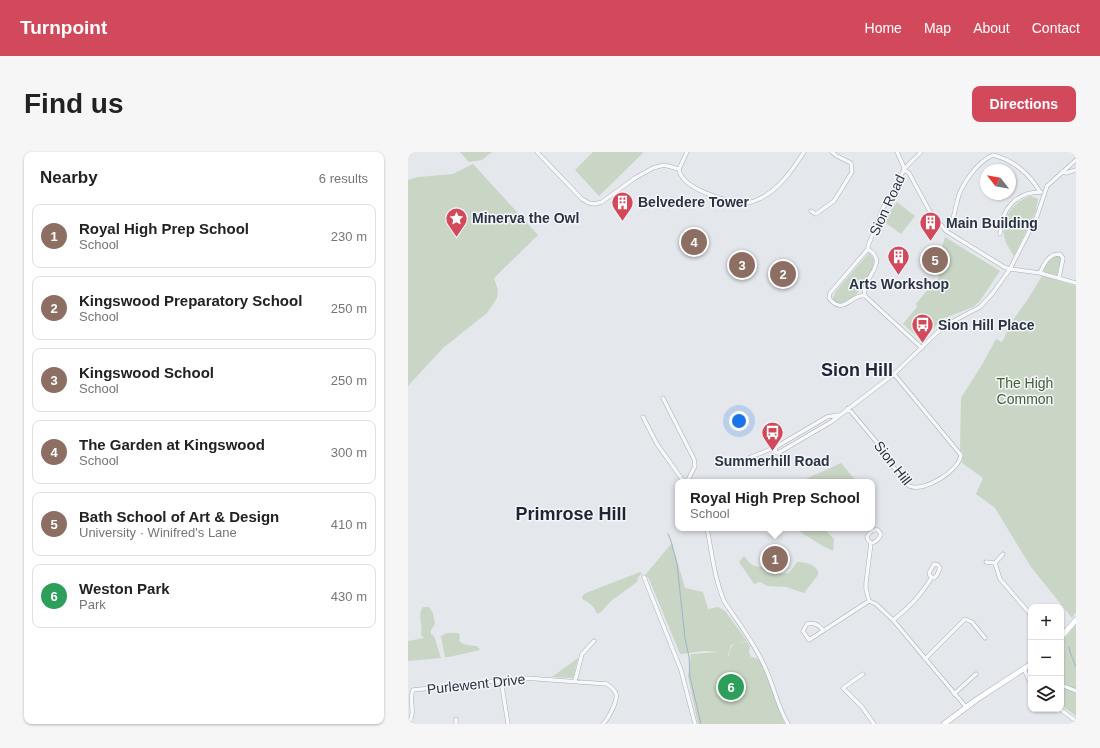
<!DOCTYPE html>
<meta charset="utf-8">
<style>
body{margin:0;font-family:Arial,sans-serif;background:#f6f6f6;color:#222}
.controls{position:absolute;right:12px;bottom:12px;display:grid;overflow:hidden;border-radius:8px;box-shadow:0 1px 3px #0004}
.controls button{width:36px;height:36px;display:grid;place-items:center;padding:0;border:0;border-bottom:1px solid #e0e0e0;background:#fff;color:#222;font:20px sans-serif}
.compass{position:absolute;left:572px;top:12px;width:36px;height:36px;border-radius:50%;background:#fff;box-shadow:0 1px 3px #0004;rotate:301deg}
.you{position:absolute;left:331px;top:269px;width:14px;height:14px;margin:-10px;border:3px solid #fff;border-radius:50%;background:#1a73e8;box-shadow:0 0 0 6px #1a73e833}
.badge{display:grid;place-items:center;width:26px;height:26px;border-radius:50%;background:#d1495b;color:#fff;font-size:13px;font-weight:700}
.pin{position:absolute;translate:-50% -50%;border:2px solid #fff;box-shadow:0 1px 4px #0006}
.popup{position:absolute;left:267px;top:327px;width:200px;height:52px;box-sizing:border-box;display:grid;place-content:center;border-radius:8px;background:#fff;filter:drop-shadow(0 1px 3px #0005);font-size:13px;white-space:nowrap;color:#767676}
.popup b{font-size:15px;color:#222}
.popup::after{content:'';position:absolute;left:50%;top:100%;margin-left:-8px;border:8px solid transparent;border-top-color:#fff}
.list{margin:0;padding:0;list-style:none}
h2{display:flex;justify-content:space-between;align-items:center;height:52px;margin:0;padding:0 16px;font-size:17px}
h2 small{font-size:13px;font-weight:400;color:#767676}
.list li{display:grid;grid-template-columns:26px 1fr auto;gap:12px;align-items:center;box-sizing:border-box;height:64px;margin:0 8px 8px;padding:0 8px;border:1px solid #e0e0e0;border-radius:8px}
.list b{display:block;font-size:15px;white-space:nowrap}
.list p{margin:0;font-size:13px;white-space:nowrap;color:#767676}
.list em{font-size:13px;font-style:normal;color:#767676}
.icon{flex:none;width:22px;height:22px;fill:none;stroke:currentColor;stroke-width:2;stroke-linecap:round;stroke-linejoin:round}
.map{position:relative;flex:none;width:668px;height:572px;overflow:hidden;border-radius:8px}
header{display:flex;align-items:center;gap:24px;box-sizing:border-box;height:56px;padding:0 20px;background:#d1495b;color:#fff}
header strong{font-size:19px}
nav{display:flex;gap:22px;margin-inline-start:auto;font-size:14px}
.intro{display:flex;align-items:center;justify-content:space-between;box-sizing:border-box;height:96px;padding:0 24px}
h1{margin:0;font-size:28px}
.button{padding:10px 18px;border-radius:8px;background:#d1495b;color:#fff;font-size:14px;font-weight:700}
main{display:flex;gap:24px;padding:0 24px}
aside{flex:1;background:#fff;border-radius:8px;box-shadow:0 1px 3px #0004}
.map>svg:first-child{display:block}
</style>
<header>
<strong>Turnpoint</strong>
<nav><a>Home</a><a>Map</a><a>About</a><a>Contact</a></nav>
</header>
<div class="intro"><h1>Find us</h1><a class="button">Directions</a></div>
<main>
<aside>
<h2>Nearby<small>6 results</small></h2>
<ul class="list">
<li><span class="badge" style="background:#8d6e63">1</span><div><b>Royal High Prep School</b><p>School</p></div><em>230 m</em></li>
<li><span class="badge" style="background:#8d6e63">2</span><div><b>Kingswood Preparatory School</b><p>School</p></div><em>250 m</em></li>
<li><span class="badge" style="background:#8d6e63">3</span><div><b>Kingswood School</b><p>School</p></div><em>250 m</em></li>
<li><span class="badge" style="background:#8d6e63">4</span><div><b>The Garden at Kingswood</b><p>School</p></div><em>300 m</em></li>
<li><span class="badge" style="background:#8d6e63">5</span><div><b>Bath School of Art &amp; Design</b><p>University · Winifred's Lane</p></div><em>410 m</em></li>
<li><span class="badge" style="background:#2e9e5b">6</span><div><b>Weston Park</b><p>Park</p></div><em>430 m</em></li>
</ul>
</aside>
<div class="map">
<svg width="668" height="572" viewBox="0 0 668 572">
<rect width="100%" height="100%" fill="#e4e7ec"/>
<!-- green -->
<path fill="#c9d6c5" d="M52,0H84L74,8L61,10Z
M185,0H234L235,1L191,44L167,18Z
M65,12L130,83L86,126L90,138L89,146L79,161L35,196L0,234V28L10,25L45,22Z
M622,44L630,47L628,59L606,104C602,98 597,90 596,84C593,65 606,50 622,44Z
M489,50L507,64L493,82L475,69Z
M537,85L592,119L571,150L565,155L534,167L514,189L495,172L509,155L508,152L525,131L527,132C532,126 532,119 529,111H526L532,102Z
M461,101L466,107C467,119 447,149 435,152C431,152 429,150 426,149L425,145L428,139Z
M644,104H650L653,106L649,123L636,120V114Z
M634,124L668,134V460L664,466L623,415L587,356L568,342L575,326L554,311L555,300L552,298L553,246L575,211L588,187L594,190L605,168L620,147Z
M433,311L449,330H391Z
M386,376H415L426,387L425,399L413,393Z
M264,391L277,436L295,440L300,457L310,455L317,459L339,489L323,493L320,503L321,504C323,490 327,492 339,490L342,494L341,500L343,505C347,506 349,506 352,509C364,523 369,554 377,572H290L280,524L283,502L312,500L296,499L272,502L241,427L237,423Z
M336,404C343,412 344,416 355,414L368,422L381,421L389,410C398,410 405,412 410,419V423L396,441L378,435L360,434L352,430L346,432L331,410Z
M232,420L234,422L230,425L229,430L203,449L193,460L189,462C186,454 181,450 174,447L175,443L178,441Z
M15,455H21L25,461L27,472L23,478V482L26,484L33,506L0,509V489L16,486L13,483C15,472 9,463 15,455Z
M668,473V564L653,553V491Z
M39,481H50L52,483L51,489C55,493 63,494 69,494L72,498L41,505H37L33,485H31Z
M170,506L165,526L144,525Z"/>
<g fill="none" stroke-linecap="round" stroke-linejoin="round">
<!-- stream -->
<path stroke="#9fb4cc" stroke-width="1" d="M260,382L263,389L269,412L277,486L281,505L282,525L293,572
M661,495L662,500L668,515"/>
<defs>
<path id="street" d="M129,0L174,47L181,51L187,52L194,50L227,26L245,16L256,13L271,17
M489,0L495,13L496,18L475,56L460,94V97C462,99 466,101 467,104C474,115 453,130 457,144L514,196
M271,17C273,37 319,50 337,51C342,51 347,49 351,47C371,38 385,17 396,0
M271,17L279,0
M496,17L513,0
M496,18L501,21L521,58L538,79L596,115L602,117
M654,20L658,21L668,18
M403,59L408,62L426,49L444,20L443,11L429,4L424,0
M538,79C546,70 546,61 549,50C552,34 569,10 585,3C605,8 622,22 632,40
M592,82C593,57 608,40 633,40
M603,117L632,121L668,131
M604,117L603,115L629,64L639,34L668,8
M632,121C636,112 640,102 652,102L655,106L651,126
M457,144C443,141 436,165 421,146L422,141L460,97
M255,246L286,307L287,314L279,330
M440,256L471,293L472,299L501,334C516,341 552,318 553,303L486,222
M430,263L419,265L368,295L367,300L370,301L423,270L486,222L536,174L572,155L584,142L602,117
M235,265L249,292L276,330
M333,309L368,295
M299,376C304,401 306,425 316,449C329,469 344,488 354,509C365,529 368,552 380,572
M578,410L587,411L592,427L623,463
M587,411L595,402
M526,412L530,413L532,416L529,423L526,426L522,424L521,421Z
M236,425L273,518L287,572
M461,449L458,437V431L463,391L460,388L459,385C461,381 465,377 470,378L473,382C472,386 467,391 463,391
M485,468C502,455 512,444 524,425
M415,478C410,473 407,470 399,472L395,479L401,488L461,449L468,452L485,468L558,555
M517,507L557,467L564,470L577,486
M616,517L623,532
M455,522L435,536L454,555L466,572
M93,528L100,572
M167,529L174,502L186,489
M653,533L668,539
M546,542L568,522
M652,557L668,569
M48,567V572
M0,572C9,561 0,548 5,538L117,526L199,532C203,535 207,538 208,542C210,549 200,567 195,572"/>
<path id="secondary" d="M653,485L668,468
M536,572L568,548L623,512"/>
</defs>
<!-- street casing -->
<use href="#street" stroke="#a9aeb7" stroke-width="4.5"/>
<!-- secondary casing -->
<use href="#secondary" stroke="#a9aeb7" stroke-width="6"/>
<!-- street -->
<use href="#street" stroke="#f7f8fa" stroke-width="3.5"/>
<!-- secondary -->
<use href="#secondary" stroke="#fff" stroke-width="5"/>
</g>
<!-- icons -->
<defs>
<symbol id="building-pin" viewBox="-11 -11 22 30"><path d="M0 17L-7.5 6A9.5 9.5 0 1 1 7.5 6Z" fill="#d1495b" stroke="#f4f6f9"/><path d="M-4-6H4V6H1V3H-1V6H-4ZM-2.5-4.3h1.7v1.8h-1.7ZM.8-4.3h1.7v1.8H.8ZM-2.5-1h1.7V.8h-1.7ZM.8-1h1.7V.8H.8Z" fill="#fff"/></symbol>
<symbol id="sight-pin" viewBox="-11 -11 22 30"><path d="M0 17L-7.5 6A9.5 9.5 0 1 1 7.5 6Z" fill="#d1495b" stroke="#f4f6f9"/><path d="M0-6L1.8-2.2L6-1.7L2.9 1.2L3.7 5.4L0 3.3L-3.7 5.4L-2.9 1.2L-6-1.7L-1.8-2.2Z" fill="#fff"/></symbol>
<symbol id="bus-pin" viewBox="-11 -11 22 30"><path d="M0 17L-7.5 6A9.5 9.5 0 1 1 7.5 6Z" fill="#d1495b" stroke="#f4f6f9"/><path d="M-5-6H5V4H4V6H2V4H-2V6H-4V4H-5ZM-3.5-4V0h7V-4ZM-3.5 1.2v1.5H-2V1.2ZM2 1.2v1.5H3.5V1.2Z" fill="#fff"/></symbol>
</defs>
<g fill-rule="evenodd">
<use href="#building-pin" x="202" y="38" width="25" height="34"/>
<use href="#sight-pin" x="36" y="54" width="25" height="34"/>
<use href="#building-pin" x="510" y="58" width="25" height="34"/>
<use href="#building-pin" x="478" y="92" width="25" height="34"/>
<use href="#bus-pin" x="502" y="160" width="25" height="34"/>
<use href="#bus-pin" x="352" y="268" width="25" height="34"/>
</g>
<g text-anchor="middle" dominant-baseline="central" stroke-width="3" stroke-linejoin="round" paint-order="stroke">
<!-- poi labels -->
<g font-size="14" font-weight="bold" fill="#2b3445" stroke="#f4f6f9" text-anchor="start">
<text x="230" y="50">Belvedere Tower</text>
<text x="64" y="66">Minerva the Owl</text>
<text x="538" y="71">Main Building</text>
<text x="491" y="132" text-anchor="middle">Arts Workshop</text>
<text x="530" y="173">Sion Hill Place</text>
<text x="364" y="309" text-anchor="middle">Summerhill Road</text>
</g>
<!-- street labels -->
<g font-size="14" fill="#2b3445" stroke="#f4f6f9">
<text transform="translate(479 53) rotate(-65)">Sion Road</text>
<text transform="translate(485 311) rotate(52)">Sion Hill</text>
<text transform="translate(68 532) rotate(-6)">Purlewent Drive</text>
</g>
<!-- park labels -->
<g font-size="14" fill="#3f6138" stroke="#f4f6f9">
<text x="617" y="231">The High<tspan x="617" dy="16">Common</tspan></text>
</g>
<!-- district labels -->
<g font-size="18" font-weight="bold" fill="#1d2536" stroke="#f4f6f9">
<text x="449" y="218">Sion Hill</text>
<text x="163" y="362">Primrose Hill</text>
</g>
</g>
</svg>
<div class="controls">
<button>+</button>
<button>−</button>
<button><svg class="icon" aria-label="layers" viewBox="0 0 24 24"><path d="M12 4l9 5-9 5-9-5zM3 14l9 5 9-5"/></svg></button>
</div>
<svg class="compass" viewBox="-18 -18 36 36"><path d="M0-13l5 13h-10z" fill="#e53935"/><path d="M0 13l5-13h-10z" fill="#767676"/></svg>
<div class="you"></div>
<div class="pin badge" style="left:367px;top:407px;background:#8d6e63">1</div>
<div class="popup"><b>Royal High Prep School</b>School</div>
<div class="pin badge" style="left:375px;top:122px;background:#8d6e63">2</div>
<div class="pin badge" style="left:334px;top:113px;background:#8d6e63">3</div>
<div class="pin badge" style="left:286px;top:90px;background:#8d6e63">4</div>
<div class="pin badge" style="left:527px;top:108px;background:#8d6e63">5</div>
<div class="pin badge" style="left:323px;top:535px;background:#2e9e5b">6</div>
</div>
</main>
